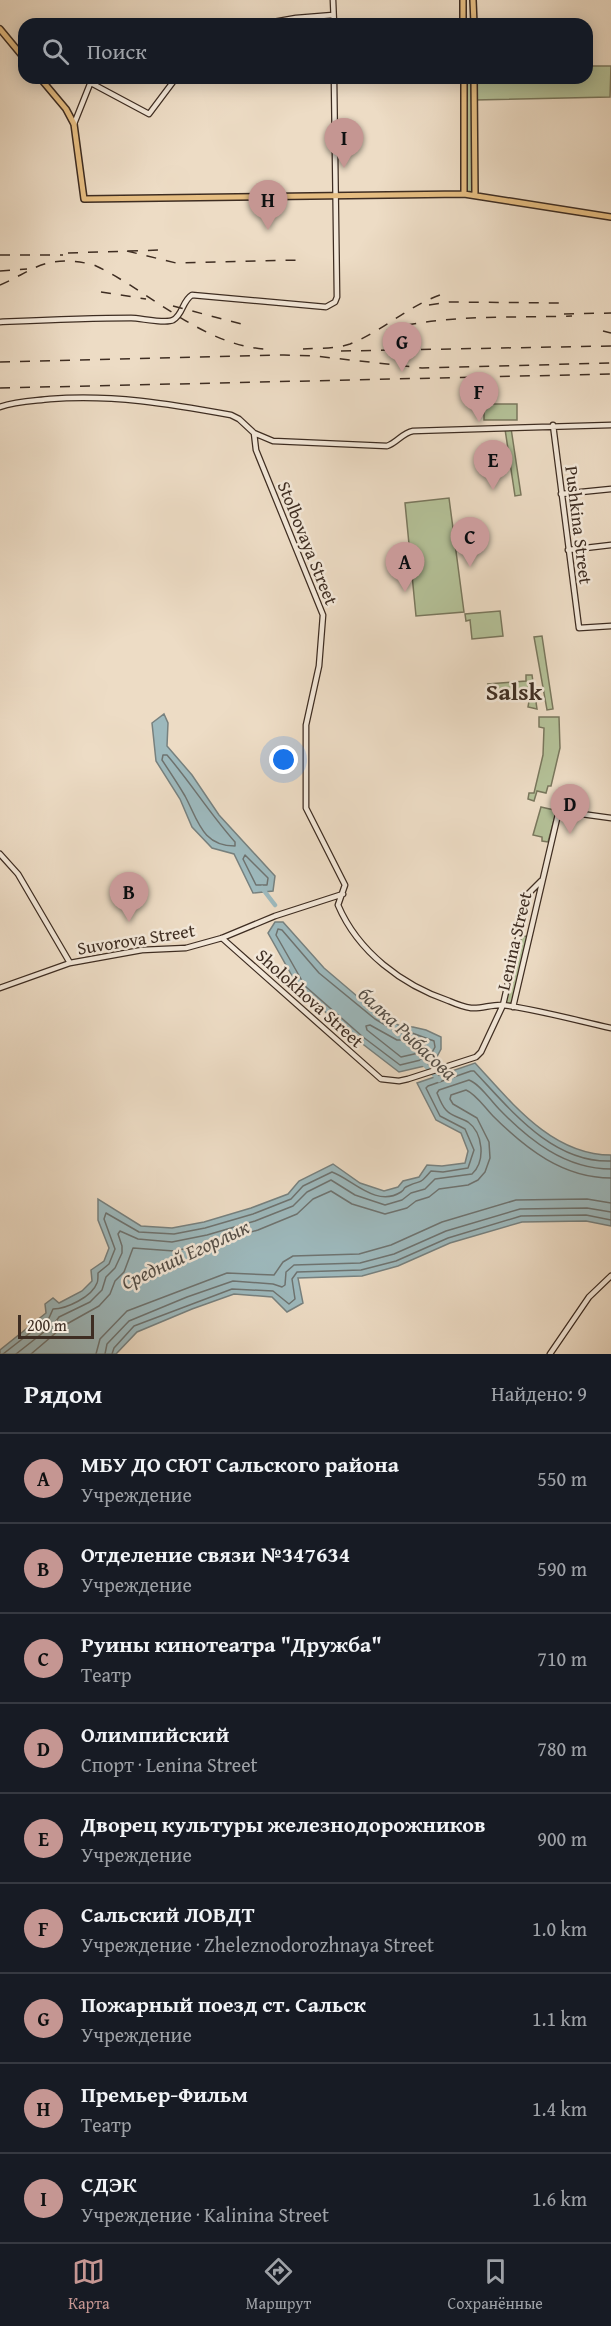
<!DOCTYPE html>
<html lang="ru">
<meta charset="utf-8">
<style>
body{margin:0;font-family:"Gentium Book Plus",serif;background:#242831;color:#f1f3f6}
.scale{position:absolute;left:18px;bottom:15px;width:76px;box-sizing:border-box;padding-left:6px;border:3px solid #3e2d22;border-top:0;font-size:16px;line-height:21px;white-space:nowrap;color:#3e2d22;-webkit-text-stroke:4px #f3e8d9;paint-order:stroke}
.you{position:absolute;left:284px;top:760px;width:21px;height:21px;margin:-15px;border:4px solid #fff;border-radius:50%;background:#1a73e8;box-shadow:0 0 0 9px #1a73e833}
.badge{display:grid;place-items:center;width:39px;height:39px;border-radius:50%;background:#c59692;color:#111;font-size:20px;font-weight:700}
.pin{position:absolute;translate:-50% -50px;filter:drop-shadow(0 2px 3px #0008)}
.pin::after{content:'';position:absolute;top:32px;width:21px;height:18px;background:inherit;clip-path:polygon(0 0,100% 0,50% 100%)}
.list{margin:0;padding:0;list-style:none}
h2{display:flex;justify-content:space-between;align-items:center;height:78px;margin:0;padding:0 24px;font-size:26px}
h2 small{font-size:20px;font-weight:400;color:#9ea1a6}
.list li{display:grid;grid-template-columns:39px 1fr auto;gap:18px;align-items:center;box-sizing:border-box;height:90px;padding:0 24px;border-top:2px solid #363941}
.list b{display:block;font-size:22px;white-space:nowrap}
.list p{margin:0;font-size:20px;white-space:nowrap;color:#9ea1a6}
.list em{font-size:20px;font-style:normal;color:#9ea1a6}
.icon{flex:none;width:33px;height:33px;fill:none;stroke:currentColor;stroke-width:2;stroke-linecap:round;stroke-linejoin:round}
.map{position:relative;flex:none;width:611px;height:1354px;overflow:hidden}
.search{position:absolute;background:#171b24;box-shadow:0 3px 15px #0003;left:18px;right:18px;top:18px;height:66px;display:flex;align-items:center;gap:15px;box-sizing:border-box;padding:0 21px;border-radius:18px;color:#9ea1a6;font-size:22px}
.sheet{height:888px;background:#171b24}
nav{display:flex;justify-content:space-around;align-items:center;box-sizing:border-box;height:84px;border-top:2px solid #363941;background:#171b24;font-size:16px;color:#9ea1a6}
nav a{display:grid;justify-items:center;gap:3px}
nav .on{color:#c59692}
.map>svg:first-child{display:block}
</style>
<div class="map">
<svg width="611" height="1354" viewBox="0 0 611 1354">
<rect width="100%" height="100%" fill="#eddcc5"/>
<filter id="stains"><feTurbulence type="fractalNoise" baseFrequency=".00333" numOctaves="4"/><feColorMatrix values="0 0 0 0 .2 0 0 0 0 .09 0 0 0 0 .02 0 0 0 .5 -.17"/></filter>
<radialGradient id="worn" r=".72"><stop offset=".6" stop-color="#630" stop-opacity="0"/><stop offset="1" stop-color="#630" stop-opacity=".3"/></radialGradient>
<!-- green -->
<path fill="#b4c198" stroke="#79775d" stroke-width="1.5" d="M587,66H611L610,97L474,100L475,195L464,194L463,78H587Z
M484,404H517V420H484Z
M511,428L521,495L515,496L505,429Z
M449,498L464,612L416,616L405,503Z
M500,611L503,636L472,639L470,620L466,621L465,614Z
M542,636L553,709L547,710L534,637Z
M526,675H532L537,709L528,707L529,701L492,691L488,684L526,681Z
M539,717H559L560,748L551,786H548L546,793L537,791L534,801L528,799L529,793H534L543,755L544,728L539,727Z
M541,807L554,810L556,813L548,842L542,841V837L533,835Z
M521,935L528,937L512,1003L507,1004L506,1001Z"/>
<!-- water -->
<path fill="#9db9bd" stroke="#77817f" stroke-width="1.5" d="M164,714L168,723L167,746L192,775L219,815L275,876L273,891L253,893L234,854L212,848L192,827L180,799L156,761L152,723Z
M275,922H283L324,968L378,1014L402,1027H413L426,1030L441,1037V1049L433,1064L399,1072L360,1042L300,990L268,933Z
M475,1063C512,1103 552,1155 611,1155V1226L586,1221L522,1222L450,1243L398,1266L362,1276L298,1278L303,1303L287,1312L272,1297L234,1294L192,1309L137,1332L116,1354H0V1350L46,1313L45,1304L53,1298L59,1303L82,1291L92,1281L91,1270L104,1261L109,1248L98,1220V1199L141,1226L172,1228L204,1222L251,1208L288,1194L299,1181L333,1164L360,1183L384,1191L398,1187L403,1181L419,1177L427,1165L442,1166L465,1163L468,1151L461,1133L436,1120L417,1083Z"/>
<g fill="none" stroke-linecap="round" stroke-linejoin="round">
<!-- shore -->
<path stroke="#6e7370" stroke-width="1.5" d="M163,755H167C191,783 210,814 235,842V846C202,846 198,820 185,796C178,784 170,772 162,760Z
M245,855L268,878L267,885H256L243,859Z
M278,929L282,930L319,973L375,1019L399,1033H412L434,1041L435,1047L429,1058L400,1065L363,1037L305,986L276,935Z
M370,1025L397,1040H411L425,1045L426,1048L423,1052L401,1057L367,1030L366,1026Z
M3,1354L49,1318L53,1309C66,1309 92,1297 97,1283C98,1282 98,1274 98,1273L109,1264L115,1249L104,1219L106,1213L139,1232L174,1234L205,1228L253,1214L291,1199L303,1186L332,1172C352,1179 376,1208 401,1192C407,1188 401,1189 408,1186C423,1179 418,1186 431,1171L443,1172L468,1168L474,1150L465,1129L440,1116L426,1088L428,1086L471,1071H474C511,1110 552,1163 611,1161
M16,1354L54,1324L59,1317L90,1302L102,1290L106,1277L115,1268L122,1253V1246L118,1234L120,1231L138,1239L172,1242L207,1235L255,1221L293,1206L307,1192L331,1180L355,1195L385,1205L402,1200L411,1193L425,1189L435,1179L472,1174C486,1161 483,1133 468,1122C461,1118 451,1116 446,1110C442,1106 439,1098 437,1093L439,1090L469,1080C480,1084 490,1100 499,1109C529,1140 565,1169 611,1169
M31,1354L65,1325L99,1306L110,1294L115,1281L124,1272L133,1248L174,1251L210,1244L258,1230L297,1214L313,1199L331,1191L352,1204L385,1214L407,1208L416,1201L429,1197L439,1189L468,1185L478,1180L485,1172L490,1158L489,1142L477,1118L453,1104L450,1099L451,1095L466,1090C476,1094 485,1108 493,1116C526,1149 563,1178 611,1178
M96,1354L100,1339L127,1311L227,1273L274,1275L283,1262L293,1256L359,1254L391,1245L442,1222L516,1200L587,1199L611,1203
M105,1354L107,1344L129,1321L187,1297L233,1281L273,1284L282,1287L285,1285L286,1272L294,1265L360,1263L394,1254L446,1231L520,1209L587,1208L611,1212
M112,1354L114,1348L134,1326L232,1289L273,1291L289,1304L295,1299L292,1279L297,1272L361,1270L396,1261L448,1238L521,1216L586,1215L611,1220"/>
<!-- river -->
<path stroke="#9db9bd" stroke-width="4.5" d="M262,888L275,905
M422,1062L439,1080"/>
<defs>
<path id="secondary" d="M333,0L334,24
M262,24L296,18L333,15
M91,83L149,114L176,78
M74,124L92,79
M0,322C44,320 87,318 131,318C140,318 166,324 173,320C183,315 182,301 192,295L326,307L335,302L337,297L334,78
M0,407C16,401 33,401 50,399C112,394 170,404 231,415L239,419L254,433L273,441L387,446C397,443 402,433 413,431L611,425
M553,425L579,628L611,626
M254,433L256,450L323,615L319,666L306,725V808L345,885L338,905C358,952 402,985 449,1001C456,1004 464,1007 471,1008C482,1009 492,1004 503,1005C539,1010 575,1020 611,1028
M561,494L611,489
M568,550L611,545
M567,812L611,818
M0,854L18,874L70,963
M222,938L381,1079L399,1081L408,1079L476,1057L481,1052L503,1005L528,894L541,881
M0,988L70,963L142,950L186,948L222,938L275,916L343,894
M513,1007L559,810
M550,1354L589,1297L611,1276"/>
<path id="primary" d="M463,0V24
M473,0L474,24
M0,29L24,58
M40,78L66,109L74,124L84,199L464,194L611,217
M464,78V194
M474,78L475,195"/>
</defs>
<!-- secondary casing -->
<use href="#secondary" stroke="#3e2d22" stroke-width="7"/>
<!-- primary casing -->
<use href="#primary" stroke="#3e2d22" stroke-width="8"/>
<!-- secondary -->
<use href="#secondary" stroke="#f3e8d9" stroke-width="4.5"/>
<!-- primary -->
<use href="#primary" stroke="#e6be82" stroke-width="5"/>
<!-- rail -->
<path stroke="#3e2d22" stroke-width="1.5" stroke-dasharray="10 10" stroke-linecap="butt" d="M127,251L176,263L301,260
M68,253L161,250
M0,255H63
M0,271L27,269
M0,285C10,281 20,275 30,270C51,259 71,259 94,265C150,291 200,344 264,349
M101,292L146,299
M429,305L449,302L563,303
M173,306L249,326
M564,314L611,313
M387,330C441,314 515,318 572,316
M603,331L611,333
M303,349C318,348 336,349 350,344C383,331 409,305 443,294
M341,351L611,346
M0,362L284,355L315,356L422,368L611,363
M0,388L611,374"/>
</g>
<g text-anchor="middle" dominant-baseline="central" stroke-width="5" stroke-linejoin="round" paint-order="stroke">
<!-- street labels -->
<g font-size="18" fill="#3e2d22" stroke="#f3e8d9">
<text transform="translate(579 525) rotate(83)">Pushkina Street</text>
<text transform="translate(308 543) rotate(68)">Stolbovaya Street</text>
<text transform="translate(136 939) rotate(-9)">Suvorova Street</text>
<text transform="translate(514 941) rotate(-77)">Lenina Street</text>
<text transform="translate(310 998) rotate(42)">Sholokhova Street</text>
</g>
<!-- water labels -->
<g font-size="20" font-style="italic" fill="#565049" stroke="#f3e8d9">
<text transform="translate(408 1033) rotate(43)">балка Рыбасова</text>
<text transform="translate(185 1254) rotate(-25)">Средний Егорлык</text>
</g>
<!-- district labels -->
<g font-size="24" font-weight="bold" fill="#3e2d22" stroke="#f3e8d9">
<text x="514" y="691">Salsk</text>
</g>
</g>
<rect width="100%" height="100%" filter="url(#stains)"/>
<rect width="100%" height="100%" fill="url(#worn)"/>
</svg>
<div class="scale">200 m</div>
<div class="you"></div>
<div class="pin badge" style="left:405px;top:592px">A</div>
<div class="pin badge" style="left:129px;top:922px">B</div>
<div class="pin badge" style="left:470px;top:567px">C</div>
<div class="pin badge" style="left:570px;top:834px">D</div>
<div class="pin badge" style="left:493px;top:490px">E</div>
<div class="pin badge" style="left:479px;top:422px">F</div>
<div class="pin badge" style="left:402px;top:372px">G</div>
<div class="pin badge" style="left:268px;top:230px">H</div>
<div class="pin badge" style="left:344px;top:168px">I</div>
<div class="search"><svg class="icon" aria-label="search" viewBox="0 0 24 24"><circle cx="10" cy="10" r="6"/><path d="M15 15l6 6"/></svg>Поиск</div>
</div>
<section class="sheet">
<h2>Рядом<small>Найдено: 9</small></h2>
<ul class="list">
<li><span class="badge">A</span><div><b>МБУ ДО СЮТ Сальского района</b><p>Учреждение</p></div><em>550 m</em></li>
<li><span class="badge">B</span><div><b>Отделение связи №347634</b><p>Учреждение</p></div><em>590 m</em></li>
<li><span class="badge">C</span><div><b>Руины кинотеатра &quot;Дружба&quot;</b><p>Театр</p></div><em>710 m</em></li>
<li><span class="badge">D</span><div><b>Олимпийский</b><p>Спорт · Lenina Street</p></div><em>780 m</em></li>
<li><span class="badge">E</span><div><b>Дворец культуры железнодорожников</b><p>Учреждение</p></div><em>900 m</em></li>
<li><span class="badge">F</span><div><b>Сальский ЛОВДТ</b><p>Учреждение · Zheleznodorozhnaya Street</p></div><em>1.0 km</em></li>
<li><span class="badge">G</span><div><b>Пожарный поезд ст. Сальск</b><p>Учреждение</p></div><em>1.1 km</em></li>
<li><span class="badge">H</span><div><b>Премьер-Фильм</b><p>Театр</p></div><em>1.4 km</em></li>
<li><span class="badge">I</span><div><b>СДЭК</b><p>Учреждение · Kalinina Street</p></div><em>1.6 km</em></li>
</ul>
</section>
<nav>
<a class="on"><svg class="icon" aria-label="map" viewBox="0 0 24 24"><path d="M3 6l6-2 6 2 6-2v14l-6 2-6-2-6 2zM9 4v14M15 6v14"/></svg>Карта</a>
<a><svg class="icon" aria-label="directions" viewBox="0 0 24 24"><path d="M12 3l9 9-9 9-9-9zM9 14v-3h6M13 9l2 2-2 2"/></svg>Маршрут</a>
<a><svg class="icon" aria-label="saved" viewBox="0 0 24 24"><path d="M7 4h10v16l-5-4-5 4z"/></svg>Сохранённые</a>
</nav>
